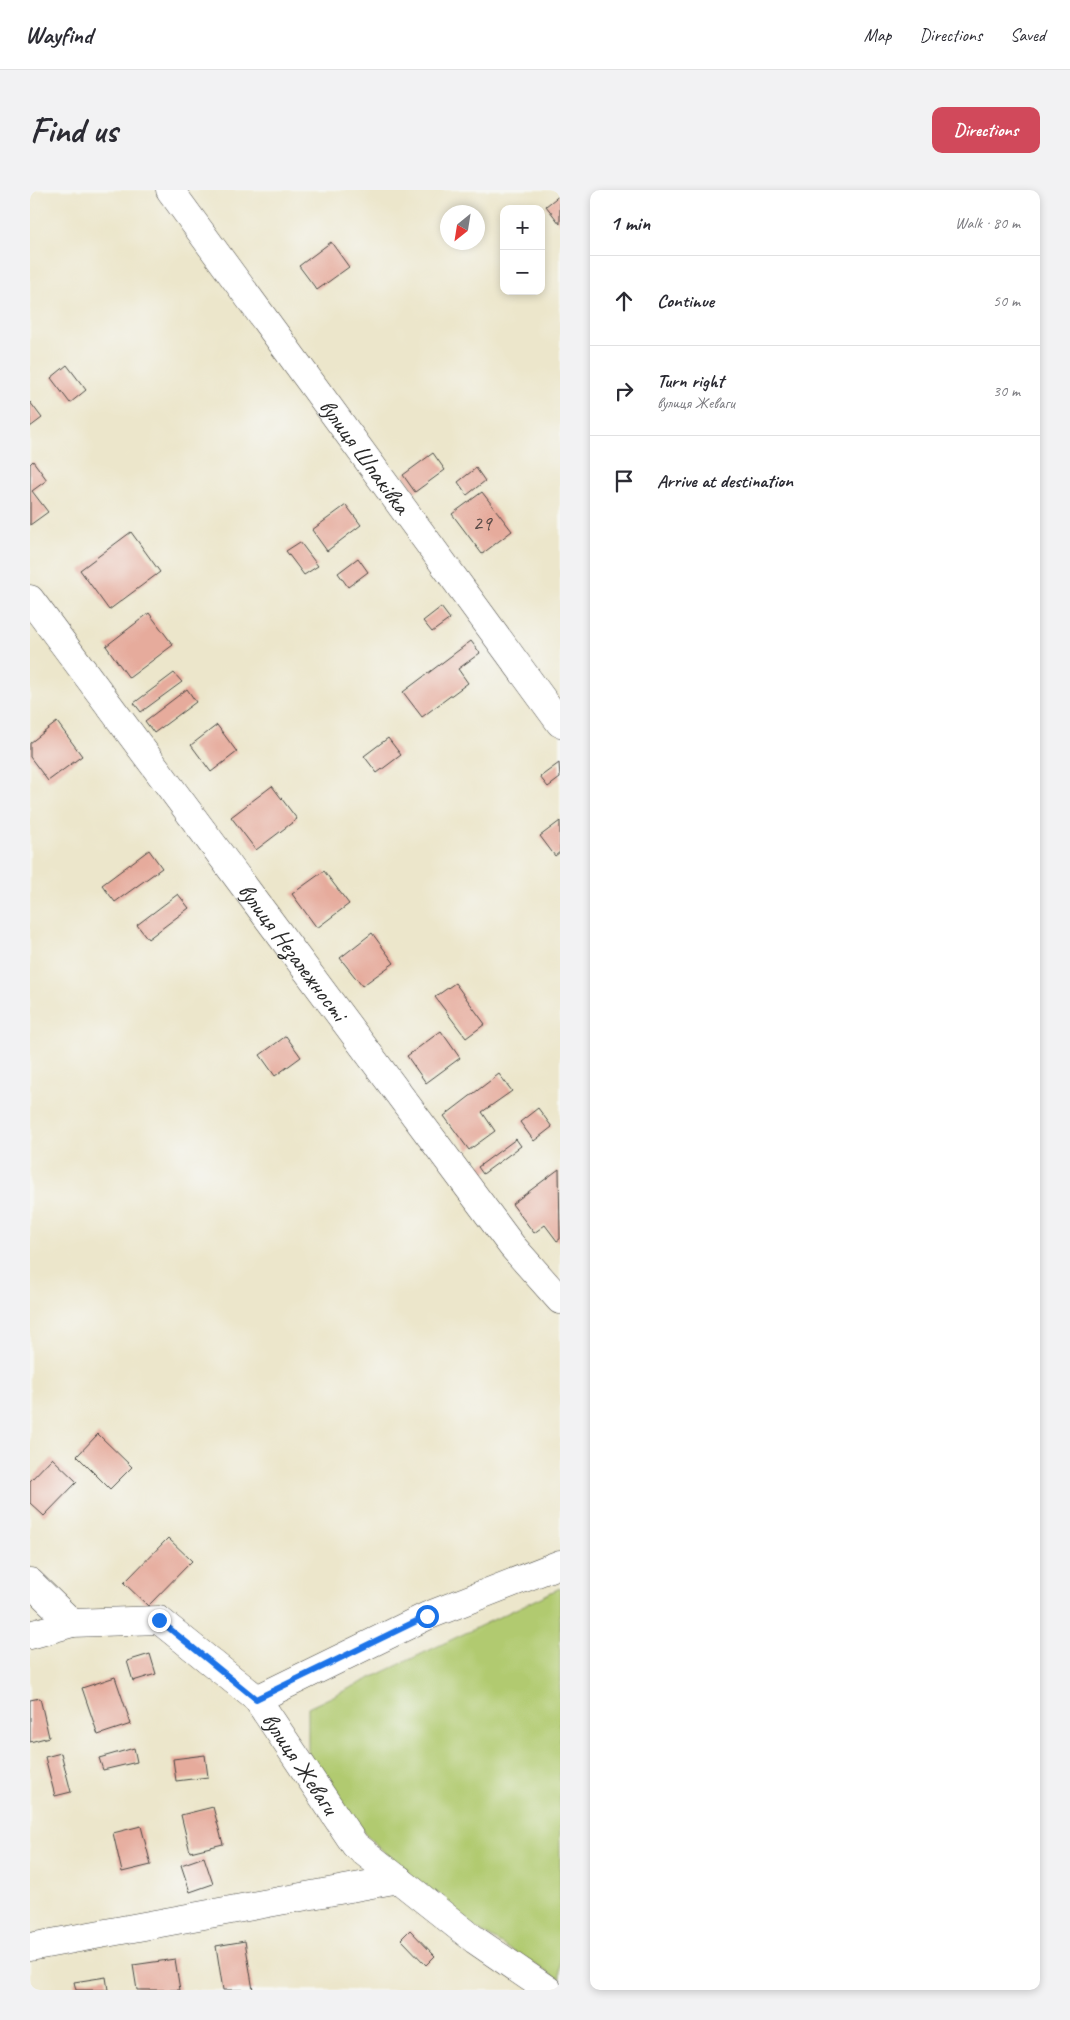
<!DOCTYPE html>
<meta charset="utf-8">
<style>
body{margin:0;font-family:Caveat,sans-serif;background:#f2f2f3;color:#2b2b33}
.controls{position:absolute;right:15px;top:15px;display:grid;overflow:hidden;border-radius:10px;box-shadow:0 2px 8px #0003}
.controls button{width:45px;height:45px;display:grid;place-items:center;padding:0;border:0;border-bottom:1px solid #e1e1e2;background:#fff;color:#2b2b33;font:25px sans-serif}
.compass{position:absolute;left:410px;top:15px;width:45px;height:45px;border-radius:50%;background:#fff;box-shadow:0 2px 8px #0003;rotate:210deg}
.stop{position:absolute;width:15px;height:15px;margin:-11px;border:4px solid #1a73e8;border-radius:50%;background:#fff}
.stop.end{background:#1a73e8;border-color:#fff;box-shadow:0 1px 5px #0008}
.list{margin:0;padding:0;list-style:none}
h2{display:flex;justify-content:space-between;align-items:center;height:65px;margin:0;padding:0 20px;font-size:21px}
h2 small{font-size:16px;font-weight:400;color:#7c7c81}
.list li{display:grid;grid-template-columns:32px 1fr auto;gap:15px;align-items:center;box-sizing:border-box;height:90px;padding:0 20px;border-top:1px solid #e1e1e2}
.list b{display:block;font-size:19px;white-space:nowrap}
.list p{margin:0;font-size:16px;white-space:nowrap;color:#7c7c81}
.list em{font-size:16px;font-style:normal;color:#7c7c81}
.icon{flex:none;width:28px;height:28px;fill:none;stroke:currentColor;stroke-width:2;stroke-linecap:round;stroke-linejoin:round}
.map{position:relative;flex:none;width:530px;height:1800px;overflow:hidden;border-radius:10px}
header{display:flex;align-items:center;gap:30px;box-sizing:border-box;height:70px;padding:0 25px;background:#fff;border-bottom:1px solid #e1e1e2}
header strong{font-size:24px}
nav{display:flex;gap:28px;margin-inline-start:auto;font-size:18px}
.intro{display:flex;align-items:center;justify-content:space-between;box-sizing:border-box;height:120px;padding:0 30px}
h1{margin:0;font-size:35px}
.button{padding:12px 22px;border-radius:10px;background:#d1495b;color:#fff;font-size:18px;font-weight:700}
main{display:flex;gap:30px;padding:0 30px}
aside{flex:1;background:#fff;border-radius:10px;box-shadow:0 2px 8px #0003}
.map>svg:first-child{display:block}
</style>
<header>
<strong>Wayfind</strong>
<nav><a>Map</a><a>Directions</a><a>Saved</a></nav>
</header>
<div class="intro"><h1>Find us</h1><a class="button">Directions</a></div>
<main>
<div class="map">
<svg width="530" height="1800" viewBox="0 0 530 1800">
<rect width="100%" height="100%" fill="#f6f6f2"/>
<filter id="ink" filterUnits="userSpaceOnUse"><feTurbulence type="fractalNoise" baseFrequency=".02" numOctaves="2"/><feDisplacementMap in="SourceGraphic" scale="10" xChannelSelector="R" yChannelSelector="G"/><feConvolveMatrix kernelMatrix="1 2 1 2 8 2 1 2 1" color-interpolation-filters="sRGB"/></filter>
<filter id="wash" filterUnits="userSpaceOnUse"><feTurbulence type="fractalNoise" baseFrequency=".0096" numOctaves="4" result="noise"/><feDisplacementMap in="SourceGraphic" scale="20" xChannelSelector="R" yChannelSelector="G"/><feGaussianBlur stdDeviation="1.12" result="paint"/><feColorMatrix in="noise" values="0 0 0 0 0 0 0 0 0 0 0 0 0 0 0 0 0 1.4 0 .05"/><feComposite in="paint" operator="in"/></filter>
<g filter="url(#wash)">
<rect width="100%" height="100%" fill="#ece6cb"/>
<!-- green -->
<path fill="#b1ca6f" stroke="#6e7a4d" d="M530,1398V1790L422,1724L340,1649L278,1569V1518Z"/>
<g id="blocks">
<!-- building -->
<path fill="#e6ab9c" d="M530,5V34L516,16Z
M301,52L319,77L287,100L269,76Z
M37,175L56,200L40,213L21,188Z
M0,212L12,228L0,237Z
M403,263L415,280L385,302L373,285Z
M3,271L17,290L2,301L18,322L0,335V274Z
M446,278L455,291L437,305L428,292Z
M452,302L482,341L452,364L422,324Z
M316,315L331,335L297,361L282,340Z
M101,342L130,382L79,420L50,380Z
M270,352L288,376L274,385L256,361Z
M328,368L338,382L318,397L308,383Z
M411,417L420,429L402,442L393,431Z
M119,423L143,455L99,488L76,456Z
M441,451L450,463L428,479L438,493L392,527L373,502Z
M144,483L152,492L111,522L104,513Z
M157,499L166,512L124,543L115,531Z
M27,532L52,566L18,591L0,567V553Z
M187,535L207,562L181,582L161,555Z
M358,548L371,565L347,583L334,566Z
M529,573L530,588L518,597L510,587Z
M242,596L267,629L226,660L201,627Z
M530,631V662L525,666L510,646Z
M119,660L132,678L85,712L72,695Z
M294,681L319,714L287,738L262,704Z
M148,704L159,718L118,749L107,735Z
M342,743L364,773L332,796L310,768Z
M425,793L455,834L436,848L405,807Z
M411,841L430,868L396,893L377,866Z
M256,846L271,867L245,886L230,865Z
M469,884L482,901L452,922L465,941L439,960L414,926Z
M508,918L522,937L504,951L490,932Z
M486,949L491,956L453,984L448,977Z
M529,979L530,1049L527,1051L515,1035L504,1043L482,1014Z
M68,1244L102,1277L80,1299L47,1266Z
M22,1268L47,1292L14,1326L0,1313V1291Z
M138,1348L162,1371L118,1416L94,1393Z
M120,1464L126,1484L103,1491L97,1471Z
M85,1487L101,1534L68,1545L52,1498Z
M10,1508L19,1547L0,1552V1510Z
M104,1558L107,1572L73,1580L69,1568Z
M31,1563L41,1602L25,1606L15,1567Z
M175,1565L178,1587L146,1591L143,1569Z
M183,1617L193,1654L160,1662L151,1625Z
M111,1636L121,1675L92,1682L83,1643Z
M174,1667L183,1694L160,1702L151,1675Z
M380,1740L405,1766L396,1775L371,1749Z
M215,1751L223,1800H193L186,1756Z
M145,1769L150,1800H107L103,1775Z
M76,1787L78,1800H46L44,1792Z"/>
</g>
</g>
<g filter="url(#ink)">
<use href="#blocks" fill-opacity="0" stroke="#484743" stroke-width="1"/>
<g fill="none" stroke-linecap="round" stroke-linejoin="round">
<defs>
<g id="street">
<path id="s1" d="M140,0L530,533"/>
<path id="s2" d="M0,409L482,1056L530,1110"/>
<path d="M0,1392L42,1433"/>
<path id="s3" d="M0,1445L42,1433L129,1430L227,1509L325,1655L445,1750L518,1800"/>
<path d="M227,1509L397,1426L530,1374"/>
<path d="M0,1757L369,1689"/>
</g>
</defs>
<!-- street casing -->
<use href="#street" stroke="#484743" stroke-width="29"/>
<!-- street -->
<use href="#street" stroke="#fff" stroke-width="28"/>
</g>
</g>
<g fill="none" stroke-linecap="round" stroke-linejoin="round" filter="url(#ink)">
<!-- route -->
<path stroke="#1a73e8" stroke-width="6" d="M129,1430L226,1509L397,1426"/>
</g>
<g text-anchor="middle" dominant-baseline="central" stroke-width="4.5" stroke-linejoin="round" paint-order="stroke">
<!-- number labels -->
<g font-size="21" fill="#5a4b47">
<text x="452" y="333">29</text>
</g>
<!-- street labels -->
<g font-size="24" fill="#2b2b2b" stroke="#f6f6f2">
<text stroke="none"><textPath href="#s1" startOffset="330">вулиця Шпаківка</textPath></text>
<text stroke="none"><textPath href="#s2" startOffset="440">вулиця Незалежності</textPath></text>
<text stroke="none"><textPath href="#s3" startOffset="334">вулиця Жеваги</textPath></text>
</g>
</g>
</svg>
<div class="controls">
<button>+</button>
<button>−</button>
</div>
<svg class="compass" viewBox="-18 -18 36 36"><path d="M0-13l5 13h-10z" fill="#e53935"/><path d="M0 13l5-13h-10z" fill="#7c7c81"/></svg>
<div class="stop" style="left:397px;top:1426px"></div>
<div class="stop end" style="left:129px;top:1430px"></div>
</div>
<aside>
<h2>1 min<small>Walk · 80 m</small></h2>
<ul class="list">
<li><svg class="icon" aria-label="ahead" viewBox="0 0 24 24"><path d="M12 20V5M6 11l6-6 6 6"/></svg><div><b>Continue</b></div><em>50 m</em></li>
<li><svg class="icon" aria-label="right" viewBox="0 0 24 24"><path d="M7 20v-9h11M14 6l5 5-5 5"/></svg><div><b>Turn right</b><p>вулиця Жеваги</p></div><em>30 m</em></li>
<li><svg class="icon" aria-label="arrive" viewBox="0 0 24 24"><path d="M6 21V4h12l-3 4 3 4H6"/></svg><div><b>Arrive at destination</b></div></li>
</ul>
</aside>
</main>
